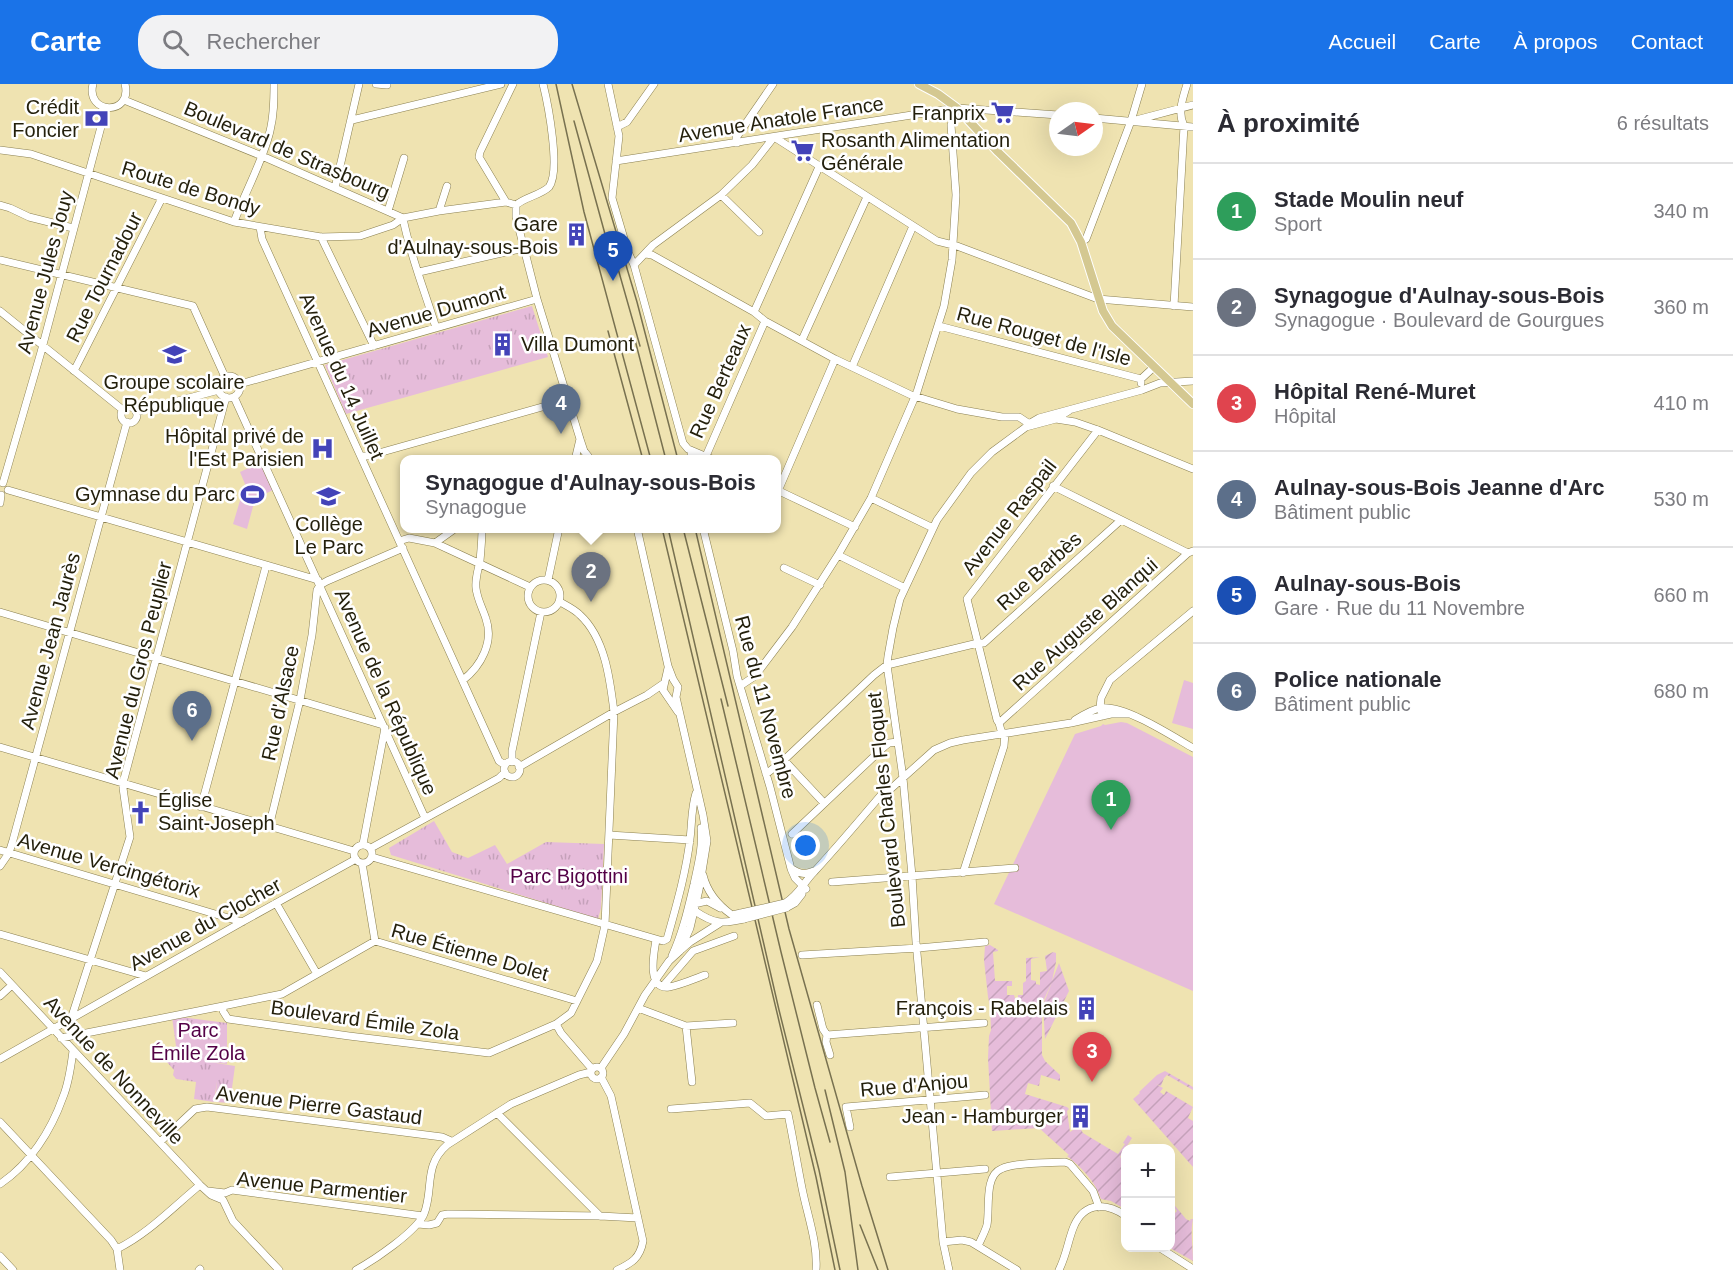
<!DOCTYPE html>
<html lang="fr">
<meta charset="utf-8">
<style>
body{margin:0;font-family:Arial,sans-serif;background:#f2f2f3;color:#2b2b33}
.controls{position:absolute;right:18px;bottom:18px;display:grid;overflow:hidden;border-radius:12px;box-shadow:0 6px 24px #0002}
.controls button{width:54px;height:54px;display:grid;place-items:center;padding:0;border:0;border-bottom:2px solid #e1e1e2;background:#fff;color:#2b2b33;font:30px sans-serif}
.compass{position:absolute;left:1049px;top:18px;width:54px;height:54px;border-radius:50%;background:#fff;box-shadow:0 6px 24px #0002;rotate:76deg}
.you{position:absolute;left:806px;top:762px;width:21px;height:21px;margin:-15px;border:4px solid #fff;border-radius:50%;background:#1a73e8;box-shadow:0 0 0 9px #1a73e833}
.badge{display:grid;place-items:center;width:39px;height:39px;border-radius:50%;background:#1a73e8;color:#fff;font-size:20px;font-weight:700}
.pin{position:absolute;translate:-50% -50px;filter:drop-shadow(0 2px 3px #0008)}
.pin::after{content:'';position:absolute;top:32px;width:21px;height:18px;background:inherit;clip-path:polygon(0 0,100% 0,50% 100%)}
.popup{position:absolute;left:400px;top:371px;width:381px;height:78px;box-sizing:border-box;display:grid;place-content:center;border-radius:12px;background:#fff;filter:drop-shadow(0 2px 4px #0005);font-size:20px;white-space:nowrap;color:#7c7c81}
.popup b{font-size:22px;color:#2b2b33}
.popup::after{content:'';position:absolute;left:50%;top:100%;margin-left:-12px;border:12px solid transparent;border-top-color:#fff}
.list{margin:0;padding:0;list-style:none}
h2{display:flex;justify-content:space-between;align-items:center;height:78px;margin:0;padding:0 24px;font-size:26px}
h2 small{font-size:20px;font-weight:400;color:#7c7c81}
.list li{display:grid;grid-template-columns:39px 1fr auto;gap:18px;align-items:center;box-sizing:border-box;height:96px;padding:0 24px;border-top:2px solid #e1e1e2}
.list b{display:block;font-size:22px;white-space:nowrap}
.list p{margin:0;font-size:20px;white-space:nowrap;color:#7c7c81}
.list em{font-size:20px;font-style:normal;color:#7c7c81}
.icon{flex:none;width:33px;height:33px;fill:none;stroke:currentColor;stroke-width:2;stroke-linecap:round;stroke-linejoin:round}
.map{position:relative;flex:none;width:1193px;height:1186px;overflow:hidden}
header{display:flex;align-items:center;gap:36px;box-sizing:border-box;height:84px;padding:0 30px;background:#1a73e8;color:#fff}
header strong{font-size:28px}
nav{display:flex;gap:33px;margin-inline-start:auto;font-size:21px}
.search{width:420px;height:54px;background:#f2f2f3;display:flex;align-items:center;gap:15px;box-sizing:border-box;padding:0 21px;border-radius:24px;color:#7c7c81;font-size:22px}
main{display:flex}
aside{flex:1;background:#fff}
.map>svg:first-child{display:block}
</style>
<header>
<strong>Carte</strong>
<div class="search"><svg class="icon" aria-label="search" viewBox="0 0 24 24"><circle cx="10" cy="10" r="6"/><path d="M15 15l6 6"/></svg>Rechercher</div>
<nav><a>Accueil</a><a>Carte</a><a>À propos</a><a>Contact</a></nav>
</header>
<main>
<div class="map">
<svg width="1193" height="1186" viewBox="0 0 1193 1186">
<defs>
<pattern id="park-tufts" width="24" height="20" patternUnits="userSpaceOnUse" patternTransform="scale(1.5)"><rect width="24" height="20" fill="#e6bcda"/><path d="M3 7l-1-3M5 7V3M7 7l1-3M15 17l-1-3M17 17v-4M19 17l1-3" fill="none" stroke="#c5a1ba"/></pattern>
<pattern id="garden-furrows" width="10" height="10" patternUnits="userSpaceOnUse" patternTransform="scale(1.5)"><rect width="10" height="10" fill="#e6bcda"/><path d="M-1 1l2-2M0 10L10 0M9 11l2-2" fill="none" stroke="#c5a1ba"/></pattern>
</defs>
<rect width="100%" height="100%" fill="#efe3b1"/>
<!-- grass -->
<path fill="#e6bcda" d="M261,378L273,406L255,415L247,445L233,440L245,400L240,388Z
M1184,596L1193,599V645L1172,639Z
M1121,638L1127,639L1193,673V907L994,820L1075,650L1101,642L1103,640L1105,641Z"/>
<!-- park -->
<path fill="url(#park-tufts)" d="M532,222L548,273L346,330L325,281Z
M434,737L452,768L468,774L495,761L507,780L546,758L604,760L601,824L598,835L391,771L389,764Z
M172,933H181L227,939V980L210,978L235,982L230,1019L215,1018L217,997L214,1018L194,1015L196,998L176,995L173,991L174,986L166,977L176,962Z"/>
<!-- garden -->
<path fill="url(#garden-furrows)" d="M990,861L998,866V867L993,868L995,897H1012V902H1007V911H1014L1015,914H1018V911H1023V899L1026,897V874L1040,873L1031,875V896L1036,897V900L1040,901V888L1047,887L1045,872L1053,868L1056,869V878L1052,897L1059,879L1069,907L1045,955L1043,921L1052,898L1042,920V971L1045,977L1060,991V997L1041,991L1039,1002L1028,999L1025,1010L1067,1023L1069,1025L1067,1027L1070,1048L1079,1042L1083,1049L1118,1070L1125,1060L1123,1059L1128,1051L1132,1054L1120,1073L1123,1076L1125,1072V1125L1111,1117L1101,1115C1095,1097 1081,1083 1067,1072L1069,1071L1039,1044L992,1047L988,974L989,952L991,946L990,922L988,913L984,876L985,862Z
M1165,987L1193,1003V1006L1167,991L1164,994L1161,1002L1156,1000L1163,1004L1160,1008L1164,1011L1166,1007L1193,1023L1188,1034L1193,1037V1083L1133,1015L1140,1009L1139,1008L1157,991Z
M1171,1117L1186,1135L1190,1137L1191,1135H1193C1190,1149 1193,1162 1193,1177L1170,1164L1171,1133L1177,1127L1173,1122L1171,1123Z"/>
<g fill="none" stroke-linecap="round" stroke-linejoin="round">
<defs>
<path id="minor" d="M93,0C85,31 133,32 125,0
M376,0L387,1
M608,0L619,52L612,114L628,168L634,181L683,359L688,365L714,376
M124,16L262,72L403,134
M1094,34L1193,43
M352,36L501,0
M1136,36L1193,21
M617,43L627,38L654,0
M774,53L937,157L957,162L1098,215L1193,223
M737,59L736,54L740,48L773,0
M0,66L31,70L234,138L321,153L360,152L393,141L403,134L439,127L506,118L516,121
M616,77L957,24L1058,31
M335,104L359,0
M721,111L759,148
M506,118L479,73L480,68L513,0
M0,121L10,124L29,133L73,144
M516,121V133L537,215L580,355L584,367L591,376
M516,121C525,113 541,111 549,103C561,87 548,20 543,0
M388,127L404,74
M439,127L447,102
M403,134C410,172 425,207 436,244
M234,138C245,108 263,77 270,47C274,31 274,16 274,0
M260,143L262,155L499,677L505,681
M321,153L374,262
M1081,158L1086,155L1131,37L1142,0
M646,170L652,171L754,228L765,237L835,275L911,311L957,325L1002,333H1019L1028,339
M0,176L193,222L225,293
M634,181L653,161L721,111L752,81L774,53
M419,188L524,164
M1174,222L1184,42C1177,28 1183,14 1187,0
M0,227L123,326
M754,228L819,83
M939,242L1141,295
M802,256L867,113
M852,283L913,142
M74,287L162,114
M218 303a11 11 0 1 1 22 0a11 11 0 1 1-22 0Z
M1141,299V295L1154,283
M240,300L537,215
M234,313L425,734
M121 331a8 8 0 1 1 16 0a8 8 0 1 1-16 0Z
M136,328L219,306
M1056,335L1075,338L1098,346L1193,385
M1027,341L1039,334L1142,306L1160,299L1193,297
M361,372H368L567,316
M706,372L765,237
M575,376L580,355
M690,376L692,367
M3,399L41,268L106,24
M1053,402L1188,469
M8,406L318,496
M777,406L855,443
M778,407L835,275
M871,414L933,444
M0,419L1,411
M703,444L733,567L737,592L770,703L791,785L795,794L806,805
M399,457L409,454L435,459L530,503
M435,459L456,444
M838,471L905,504
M784,484L820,501
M528 512a16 16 0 1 1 32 0a16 16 0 1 1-32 0Z
M548,496L559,444
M0,528L383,641
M668,584L663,606L678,628
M463,596C481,582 494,558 486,535C483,525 477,515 476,504C475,495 478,486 480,477C481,466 482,455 482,444
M740,602L755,592L792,543L838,471L871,414L917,308L944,222L952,176L956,111L951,41L957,24
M1103,632L1100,624L1101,614L1110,596L1193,527
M1075,636C1083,631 1093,625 1101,624C1125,621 1172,652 1193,664
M999,639L1188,469L1193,467
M1002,650L999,639L997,636L967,515L1098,346
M0,663L354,767
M784,676L824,719
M504 685a8 8 0 1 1 16 0a8 8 0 1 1-16 0Z
M512,678V667L541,528
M519,683L614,628L647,611L663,600
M766,690L784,676L874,591L887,581L978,559H984L1121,436
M201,723L266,482
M269,743L300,616L312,551L317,506L320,501L327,497L403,464
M792,750L884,663L889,659L898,658
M609,751L690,756
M363,760L385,644
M354 770a9 9 0 1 1 18 0a9 9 0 1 1-18 0Z
M371,764L499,694L505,688
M0,766L242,838
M372,773L663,857L667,855C676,823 686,789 690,755C692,740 691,725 696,709
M362,779L375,857
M0,782L9,769L13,756L127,338
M792,785C800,790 805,791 814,787
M963,789L1004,662L1005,649
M703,791C707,808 718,821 732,831L741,829
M832,798L1015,784
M276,819L317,890
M785,819C798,812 804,798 814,788C837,763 859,737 881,711L885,710L934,666L950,659L963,656L1071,639L1111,630H1129
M694,820L707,817L720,824
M694,824L695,827C714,840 722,840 744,835
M786,824L795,819L802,810
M0,850L146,892
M656,856C654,868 646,906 669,903C681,901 694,895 705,891
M682,865L690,858L720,839
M802,871L918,864L985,858
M672,872C683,848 688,825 694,800C698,781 703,763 701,744
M0,888L200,1101L211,1111L223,1116L233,1137L279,1186
M663,902L693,867L734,852
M0,912L12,901
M817,921L823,945L827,951L826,958L830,971
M223,922L282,910L375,857L577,917
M638,924L686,942L733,939
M71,935L130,753L123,704L124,695L226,313
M556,940L561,949L592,985
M686,942L692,998
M827,951L984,939
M61,954L223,922V927L228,935L349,952L489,969L556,940L571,929L597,877L605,841L614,628C610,595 605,554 580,531C574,525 567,522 560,518
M0,975L242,838L356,775
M591 989a6 6 0 1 1 12 0a6 6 0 1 1-12 0Z
M601,984L624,950L645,911L669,877L680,867L690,844L699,806L707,757L703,731L676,613L678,603L673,595L668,582L637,444
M601,993L611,1012L643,1157C640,1174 632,1179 617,1186
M671,1025L750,1019L766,1032L788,1030C793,1054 797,1079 802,1104C807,1130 818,1159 816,1186
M497,1029L600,1132
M0,1038L111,1156L117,1165L120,1186
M850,1043L846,1023L985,1011
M160,1058L195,1025L207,1023L442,1053L451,1057
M890,1093L985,1085
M0,1100C30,1080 51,1047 63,1013C69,999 71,982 73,967
M208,1107L225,1109L232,1106L423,1132
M418,1140L429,1141L437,1139L442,1131L448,1130L600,1132L638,1134
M943,1158L962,1156L971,1158L1017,1186
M978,1162C981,1155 985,1148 987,1141C990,1125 984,1092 1001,1085C1015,1078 1049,1079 1065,1078L1070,1080L1093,1107L1099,1123
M1160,1164L1193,1185
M117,1165C149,1149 172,1124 200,1101
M0,1172L13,1186
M199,1186L200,1185
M356,1186C374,1176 416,1148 424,1130C434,1105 423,1082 447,1061L511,1020L579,991L591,988
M949,1186L943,1158L916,858L912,792L903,694L887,581L888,572L893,544L900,515L937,436L971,389L992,368L1022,346L1026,343L1056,335L1070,326
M1059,1186C1067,1170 1068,1156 1074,1142C1085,1117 1107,1119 1126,1132"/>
<path id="major" d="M919,0L938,10L957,24L998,68L1071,139L1081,158L1103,227L1112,242L1193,320"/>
</defs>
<!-- minor casing -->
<use href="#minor" stroke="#8b8051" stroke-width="8"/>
<!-- major casing -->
<use href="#major" stroke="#fff" stroke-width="10"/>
<!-- minor -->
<use href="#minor" stroke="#fff" stroke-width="7"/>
<!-- major -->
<use href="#major" stroke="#d4c891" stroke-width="8"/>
<!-- tram -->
<path stroke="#787150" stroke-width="1.5" d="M608,247L643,376
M662,444L816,1093L835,1186"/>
<!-- rail -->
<path stroke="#787150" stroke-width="1.5" d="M556,0L584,128L651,376
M572,0L637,218L678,376
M574,37L608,161
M609,153L640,262
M635,256L666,376
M668,444L779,926L819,1086L840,1186
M683,444L728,622
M695,444L789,845L862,1102L888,1186
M721,615L781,868L815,1004L830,1058
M825,1006L845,1088L858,1186
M860,1141L878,1186"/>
<defs>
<path id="minor-bridge" d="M741,829L785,819
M744,835L786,824"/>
</defs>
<!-- minor-bridge casing -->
<use href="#minor-bridge" stroke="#8b8051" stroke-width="8" stroke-linecap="butt"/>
<!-- minor-bridge -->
<use href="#minor-bridge" stroke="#fff" stroke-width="7"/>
</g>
<!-- icons -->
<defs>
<symbol id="supermarket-bare" viewBox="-9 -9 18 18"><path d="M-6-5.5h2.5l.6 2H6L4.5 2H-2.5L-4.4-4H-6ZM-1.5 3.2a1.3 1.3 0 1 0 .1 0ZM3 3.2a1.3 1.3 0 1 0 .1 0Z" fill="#4343b8" stroke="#fff" stroke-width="2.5" paint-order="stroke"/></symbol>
<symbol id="bank-bare" viewBox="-9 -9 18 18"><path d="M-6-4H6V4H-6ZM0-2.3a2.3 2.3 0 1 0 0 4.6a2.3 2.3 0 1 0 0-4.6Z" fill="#4343b8" stroke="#fff" stroke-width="2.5" paint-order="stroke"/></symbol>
<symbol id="building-bare" viewBox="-9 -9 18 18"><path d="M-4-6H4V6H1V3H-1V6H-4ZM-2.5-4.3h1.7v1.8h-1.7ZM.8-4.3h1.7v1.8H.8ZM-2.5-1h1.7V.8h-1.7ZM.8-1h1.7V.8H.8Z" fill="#4343b8" stroke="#fff" stroke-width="2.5" paint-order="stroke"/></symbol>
<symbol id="school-bare" viewBox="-9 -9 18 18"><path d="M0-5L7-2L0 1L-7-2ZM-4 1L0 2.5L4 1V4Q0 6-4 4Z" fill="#4343b8" stroke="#fff" stroke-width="2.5" paint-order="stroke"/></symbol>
<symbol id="hospital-bare" viewBox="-9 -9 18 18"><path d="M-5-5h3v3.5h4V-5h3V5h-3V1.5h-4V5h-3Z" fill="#4343b8" stroke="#fff" stroke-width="2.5" paint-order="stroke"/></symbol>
<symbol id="stadium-bare" viewBox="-9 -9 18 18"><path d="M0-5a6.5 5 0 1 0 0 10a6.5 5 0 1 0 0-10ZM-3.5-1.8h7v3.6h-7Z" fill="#4343b8" stroke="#fff" stroke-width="2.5" paint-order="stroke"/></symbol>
<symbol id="church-bare" viewBox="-9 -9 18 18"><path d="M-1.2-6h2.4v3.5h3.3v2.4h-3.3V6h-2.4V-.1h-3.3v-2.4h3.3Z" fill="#4343b8" stroke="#fff" stroke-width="2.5" paint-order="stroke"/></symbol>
</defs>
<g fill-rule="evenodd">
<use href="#supermarket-bare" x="986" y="12" width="33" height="33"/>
<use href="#bank-bare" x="80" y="18" width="33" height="33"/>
<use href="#supermarket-bare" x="786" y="50" width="33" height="33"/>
<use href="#building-bare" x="560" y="134" width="33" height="33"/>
<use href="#building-bare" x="486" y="244" width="33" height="33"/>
<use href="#school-bare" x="158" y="254" width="33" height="33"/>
<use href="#hospital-bare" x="306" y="348" width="33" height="33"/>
<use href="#stadium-bare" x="236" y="394" width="33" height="33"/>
<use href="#school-bare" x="312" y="396" width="33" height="33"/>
<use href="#church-bare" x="124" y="712" width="33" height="33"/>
<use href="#building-bare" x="1070" y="908" width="33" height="33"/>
<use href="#building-bare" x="1064" y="1016" width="33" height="33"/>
</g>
<g text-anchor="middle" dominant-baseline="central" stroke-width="5" stroke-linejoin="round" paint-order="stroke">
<!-- poi labels -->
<g font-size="20" fill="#231f0b" stroke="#fff" text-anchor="end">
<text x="79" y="23">Crédit<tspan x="79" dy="23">Foncier</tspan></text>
<text x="985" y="29">Franprix</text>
<text x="821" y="56" text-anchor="start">Rosanth Alimentation<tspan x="821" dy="23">Générale</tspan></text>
<text x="558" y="140">Gare<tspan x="558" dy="23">d'Aulnay-sous-Bois</tspan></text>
<text x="521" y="260" text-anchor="start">Villa Dumont</text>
<text x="174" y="298" text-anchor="middle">Groupe scolaire<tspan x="174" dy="23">République</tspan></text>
<text x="304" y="352">Hôpital privé de<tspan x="304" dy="23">l'Est Parisien</tspan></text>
<text x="235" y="410">Gymnase du Parc</text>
<text x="329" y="440" text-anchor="middle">Collège<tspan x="329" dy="23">Le Parc</tspan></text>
<text x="158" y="716" text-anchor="start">Église<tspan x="158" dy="23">Saint-Joseph</tspan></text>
<text x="1068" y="924">François - Rabelais</text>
<text x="1063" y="1032">Jean - Hamburger</text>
</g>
<!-- street labels -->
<g font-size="20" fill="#231f0b" stroke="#fff">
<text transform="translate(781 35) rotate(-9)">Avenue Anatole France</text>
<text transform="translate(287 66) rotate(23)">Boulevard de Strasbourg</text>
<text transform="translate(191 104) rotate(17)">Route de Bondy</text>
<text transform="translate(45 188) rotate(-75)">Avenue Jules Jouy</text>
<text transform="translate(104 193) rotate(-63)">Rue Tournadour</text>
<text transform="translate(436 227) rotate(-16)">Avenue Dumont</text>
<text transform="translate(1044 252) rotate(15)">Rue Rouget de l'Isle</text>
<text transform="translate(342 292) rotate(66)">Avenue du 14 Juillet</text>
<text transform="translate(720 297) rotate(-66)">Rue Berteaux</text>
<text transform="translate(1009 433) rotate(-52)">Avenue Raspail</text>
<text transform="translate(1039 487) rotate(-42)">Rue Barbès</text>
<text transform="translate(1085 540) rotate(-42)">Rue Auguste Blanqui</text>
<text transform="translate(50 557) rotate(-75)">Avenue Jean Jaurès</text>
<text transform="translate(138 586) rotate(-76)">Avenue du Gros Peuplier</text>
<text transform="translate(386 608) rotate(66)">Avenue de la République</text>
<text transform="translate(280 619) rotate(-78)">Rue d'Alsace</text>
<text transform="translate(766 623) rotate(75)">Rue du 11 Novembre</text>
<text transform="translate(886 726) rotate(-96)">Boulevard Charles Floquet</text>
<text transform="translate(109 781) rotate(16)">Avenue Vercingétorix</text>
<text transform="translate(205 840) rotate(-29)">Avenue du Clocher</text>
<text transform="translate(470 868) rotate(16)">Rue Étienne Dolet</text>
<text transform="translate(365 936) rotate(8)">Boulevard Émile Zola</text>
<text transform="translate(114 986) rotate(47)">Avenue de Nonneville</text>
<text transform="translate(914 1001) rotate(-5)">Rue d'Anjou</text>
<text transform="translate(319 1021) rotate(7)">Avenue Pierre Gastaud</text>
<text transform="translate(322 1103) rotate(6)">Avenue Parmentier</text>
</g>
<!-- park labels -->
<g font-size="20" fill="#530146" stroke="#fff">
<text x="569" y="792">Parc Bigottini</text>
<text x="198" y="946">Parc<tspan x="198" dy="23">Émile Zola</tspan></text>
</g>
</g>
</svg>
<div class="controls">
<button>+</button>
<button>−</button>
</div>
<svg class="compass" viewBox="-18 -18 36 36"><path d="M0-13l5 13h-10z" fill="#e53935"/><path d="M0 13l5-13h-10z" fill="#7c7c81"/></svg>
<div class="you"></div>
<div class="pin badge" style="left:1111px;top:746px;background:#2e9e5b">1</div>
<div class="pin badge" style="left:591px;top:518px;background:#6b7280">2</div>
<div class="popup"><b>Synagogue d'Aulnay-sous-Bois</b>Synagogue</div>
<div class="pin badge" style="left:1092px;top:998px;background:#e0444e">3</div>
<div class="pin badge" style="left:561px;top:350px;background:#5c6f8a">4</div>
<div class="pin badge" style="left:613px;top:197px;background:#1a4fb4">5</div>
<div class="pin badge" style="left:192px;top:657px;background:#5c6f8a">6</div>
</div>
<aside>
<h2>À proximité<small>6 résultats</small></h2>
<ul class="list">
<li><span class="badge" style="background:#2e9e5b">1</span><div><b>Stade Moulin neuf</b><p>Sport</p></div><em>340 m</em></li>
<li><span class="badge" style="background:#6b7280">2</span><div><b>Synagogue d'Aulnay-sous-Bois</b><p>Synagogue · Boulevard de Gourgues</p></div><em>360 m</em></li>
<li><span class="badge" style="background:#e0444e">3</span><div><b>Hôpital René-Muret</b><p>Hôpital</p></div><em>410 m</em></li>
<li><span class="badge" style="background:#5c6f8a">4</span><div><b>Aulnay-sous-Bois Jeanne d'Arc</b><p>Bâtiment public</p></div><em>530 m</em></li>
<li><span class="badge" style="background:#1a4fb4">5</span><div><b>Aulnay-sous-Bois</b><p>Gare · Rue du 11 Novembre</p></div><em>660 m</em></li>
<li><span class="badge" style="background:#5c6f8a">6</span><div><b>Police nationale</b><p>Bâtiment public</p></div><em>680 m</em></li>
</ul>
</aside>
</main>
